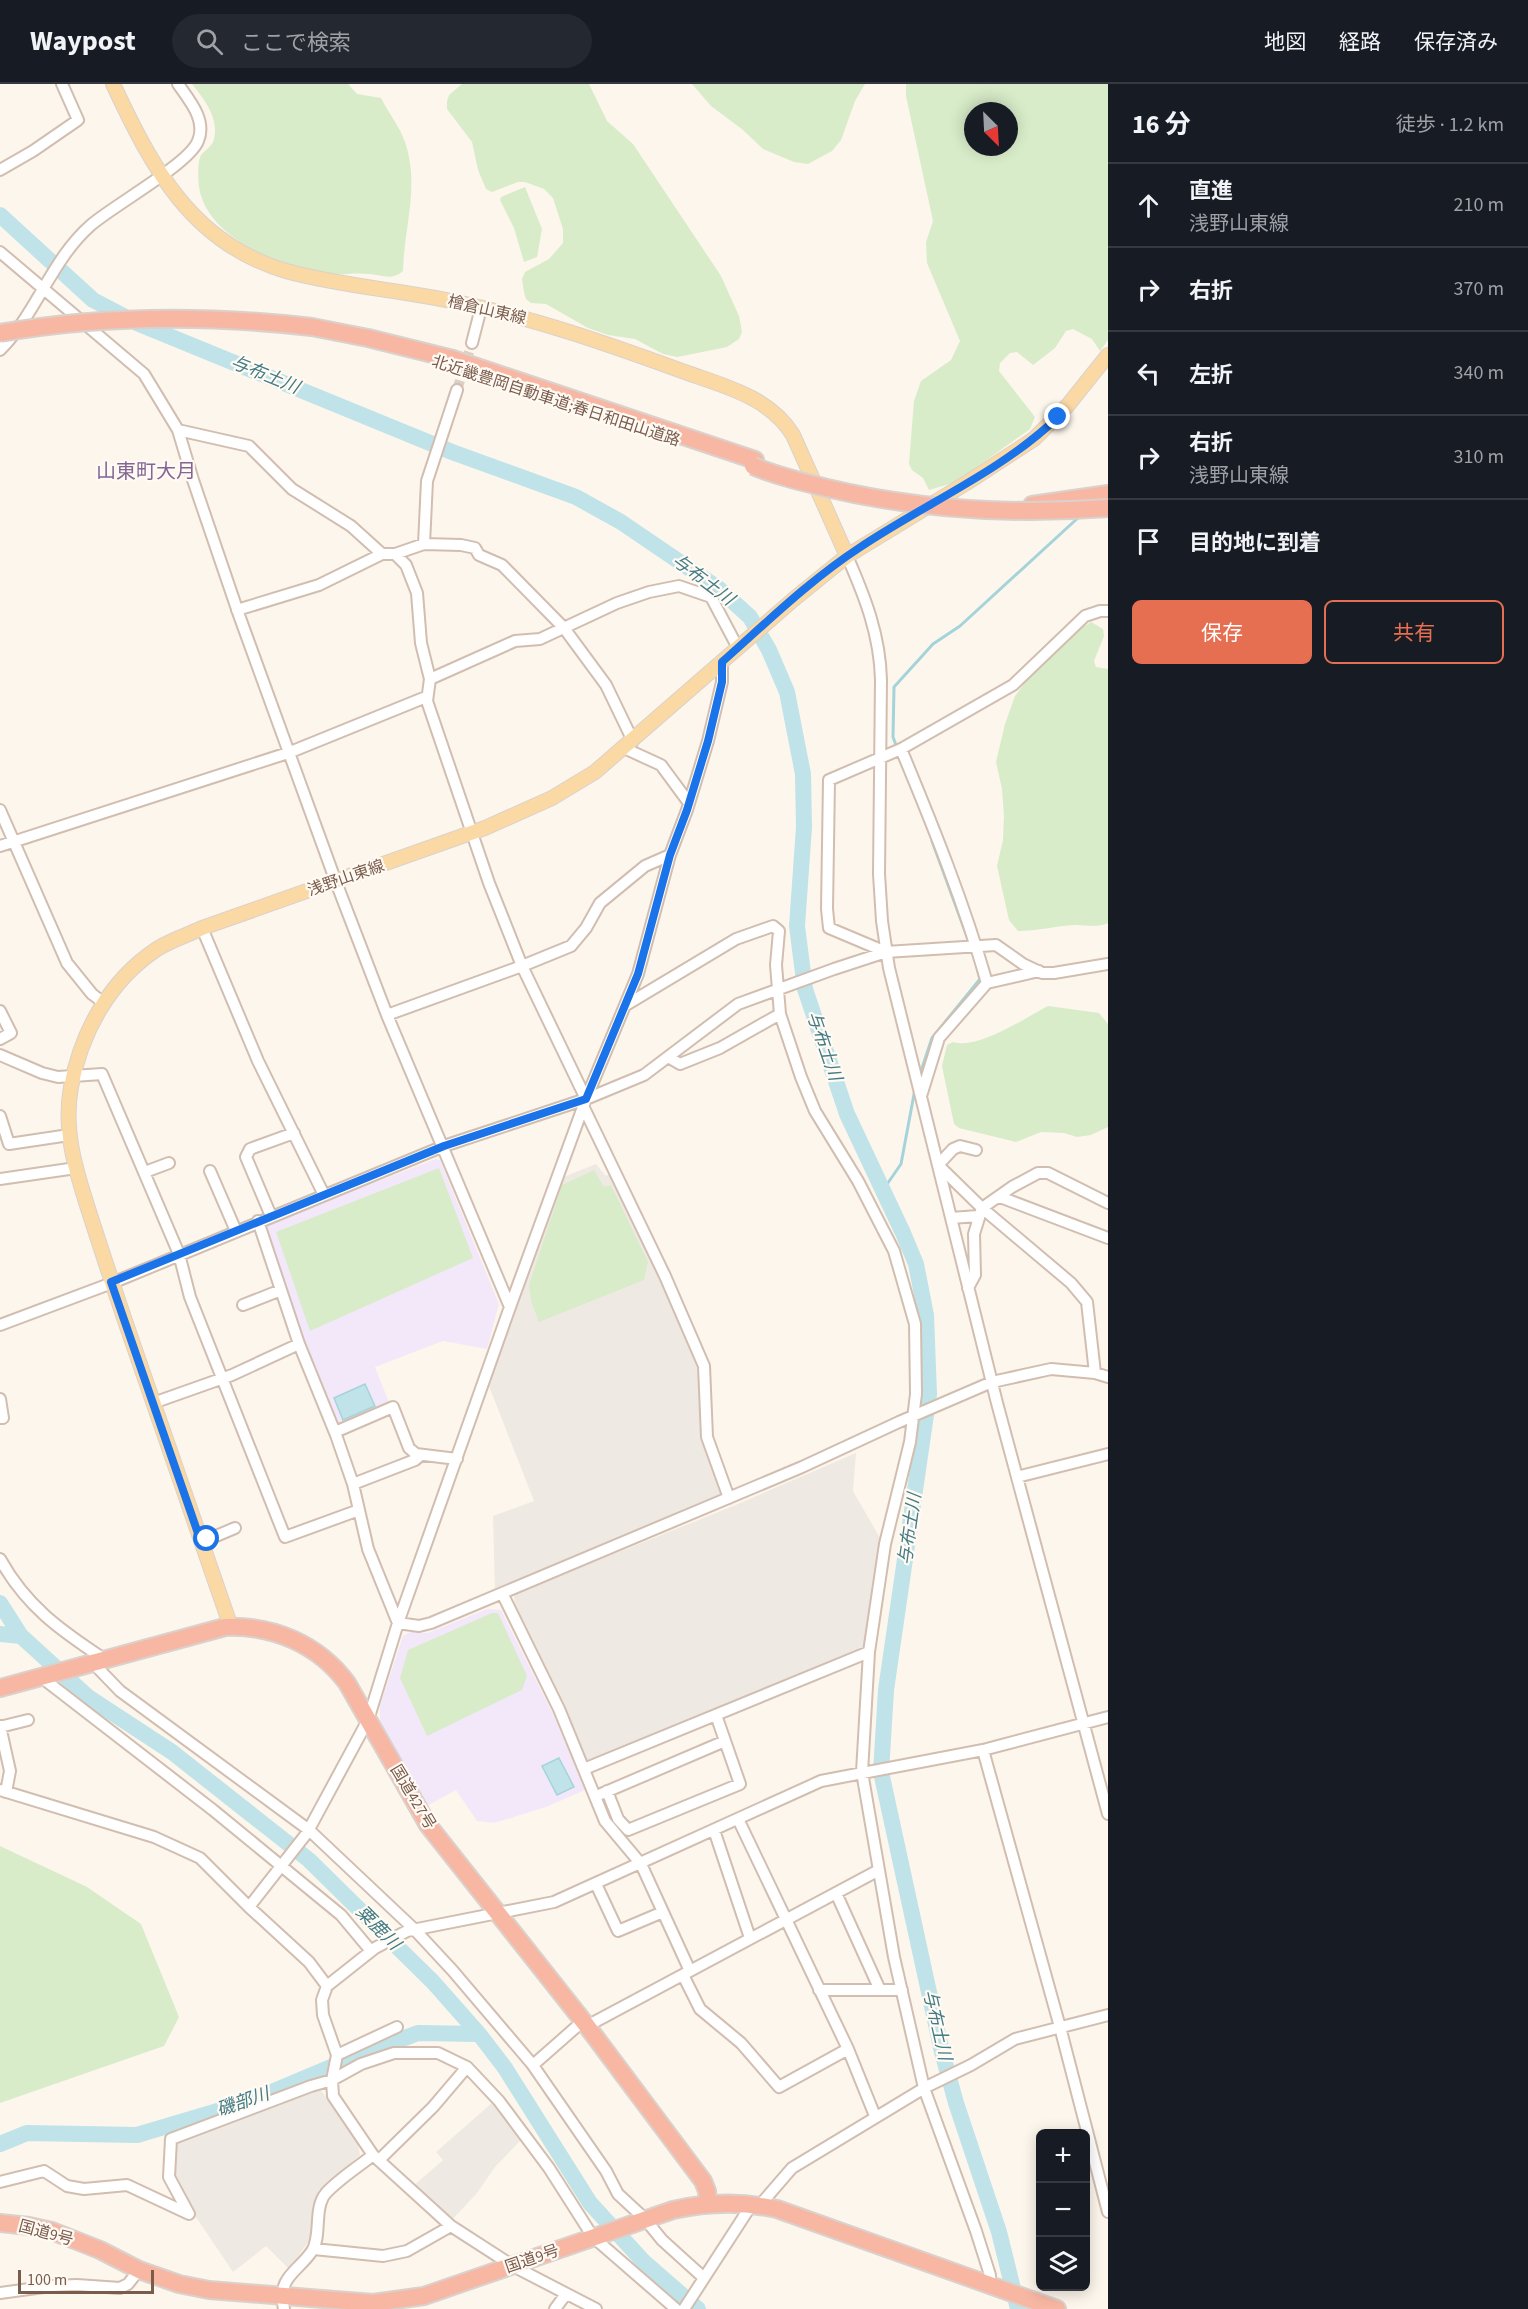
<!DOCTYPE html>
<html lang="ja">
<meta charset="utf-8">
<style>
body{margin:0;font-family:"Source Sans 3","Noto Sans JP",sans-serif;background:#242831;color:#f1f3f6}
.controls{position:absolute;right:18px;bottom:18px;display:grid;overflow:hidden;border-radius:9px;box-shadow:0 3px 15px #0003}
.controls button{width:54px;height:54px;display:grid;place-items:center;padding:0;border:0;border-bottom:2px solid #363941;background:#171b24;color:#f1f3f6;font:30px sans-serif}
.compass{position:absolute;left:964px;top:18px;width:54px;height:54px;border-radius:50%;background:#171b24;box-shadow:0 3px 15px #0003;rotate:156deg}
.scale{position:absolute;left:18px;bottom:15px;width:136px;box-sizing:border-box;padding-left:6px;border:3px solid #7a5c4d;border-top:0;font-size:16px;line-height:21px;white-space:nowrap;color:#7a5c4d;-webkit-text-stroke:4px #fffaf3;paint-order:stroke}
.stop{position:absolute;width:18px;height:18px;margin:-14px;border:4px solid #1a73e8;border-radius:50%;background:#fff}
.stop.end{background:#1a73e8;border-color:#fff;box-shadow:0 2px 6px #0008}
.list{margin:0;padding:0;list-style:none}
h2{display:flex;justify-content:space-between;align-items:center;height:78px;margin:0;padding:0 24px;font-size:26px}
h2 small{font-size:20px;font-weight:400;color:#9ea1a6}
.list li{display:grid;grid-template-columns:39px 1fr auto;gap:18px;align-items:center;box-sizing:border-box;height:84px;padding:0 24px;border-top:2px solid #363941}
.list b{display:block;font-size:22px;white-space:nowrap}
.list p{margin:0;font-size:20px;white-space:nowrap;color:#9ea1a6}
.list em{font-size:20px;font-style:normal;color:#9ea1a6}
.actions{display:flex;gap:12px;padding:18px 24px}
.actions a{flex:1;padding:14px 0;border:2px solid #e76f51;border-radius:9px;text-align:center;font-size:21px;color:#e76f51}
.actions .main{background:#e76f51;color:#fff}
.icon{flex:none;width:33px;height:33px;fill:none;stroke:currentColor;stroke-width:2;stroke-linecap:round;stroke-linejoin:round}
.map{position:relative;flex:none;width:1108px;height:2225px;overflow:hidden}
header{display:flex;align-items:center;gap:36px;box-sizing:border-box;height:84px;padding:0 30px;background:#171b24;border-bottom:2px solid #363941}
header strong{font-size:28px}
nav{display:flex;gap:33px;margin-inline-start:auto;font-size:21px}
.search{width:420px;height:54px;background:#242831;display:flex;align-items:center;gap:15px;box-sizing:border-box;padding:0 21px;border-radius:33px;color:#9ea1a6;font-size:22px}
main{display:flex}
aside{flex:1;background:#171b24}
.map>svg:first-child{display:block}
</style>
<header>
<strong>Waypost</strong>
<div class="search"><svg class="icon" aria-label="search" viewBox="0 0 24 24"><circle cx="10" cy="10" r="6"/><path d="M15 15l6 6"/></svg>ここで検索</div>
<nav><a>地図</a><a>経路</a><a>保存済み</a></nav>
</header>
<main>
<div class="map">
<svg width="1108" height="2225" viewBox="0 0 1108 2225">
<rect width="100%" height="100%" fill="#fdf6ec"/>
<!-- industrial -->
<path fill="#efe9e4" d="M596,1080L606,1092L611,1089L699,1283L700,1350L721,1411L720,1414L495,1508L493,1432L534,1417L487,1297L561,1094Z
M856,1369L853,1407L880,1454L863,1565L587,1680L558,1610L515,1523L514,1510L731,1423Z
M321,2006L358,2060L360,2071L318,2107L311,2154L289,2185L266,2162L233,2188L196,2133L174,2091L177,2058Z
M493,2018L522,2055L495,2083L477,2109L451,2137L411,2104L443,2076L436,2068Z"/>
<!-- education -->
<path fill="#f3e8fa" d="M436,1075L440,1076L499,1220L487,1265L443,1257L375,1283L390,1321L336,1342L304,1263L273,1170L265,1140Z
M487,1525L501,1526L553,1630L585,1706L546,1723L494,1739L477,1737L456,1706L427,1722L382,1647L384,1645L380,1636V1621L403,1552L410,1548L428,1549Z"/>
<!-- green -->
<path fill="#d8ecc9" fill-rule="evenodd" d="M192,0H348L357,10L381,14C388,28 400,43 405,58C420,102 404,143 403,187C391,197 383,191 369,190C354,188 338,192 323,189C280,182 211,155 200,108C198,99 197,79 201,71C204,67 211,63 213,58C221,36 204,15 192,0Z
M462,0H589L607,37L633,60L721,192L739,232L742,248L739,255L727,263L677,273L663,270L635,255L608,251L588,244L546,220L531,219L526,215L524,208L522,195L525,188L549,175L563,159V145L553,114L544,105L525,98H518L492,108L486,105L478,86L472,58L447,25V17L449,11Z
M692,0H865L855,17L841,56L832,67L808,80L794,78L763,65L743,46L711,22Z
M906,0H1108V256L1100,267L1092,255L1073,245L1066,247L1055,264L1033,281L1017,268L1010,269L1000,279L999,287L1035,333L1030,345L956,398L929,406L923,394L912,386L909,380L914,317L921,297L951,276L960,257L927,179L926,158L933,137L906,12ZM973,27H1009V63H973Z
M525,103L542,145L537,173L524,178L514,144L500,116L501,113Z
M1091,538L1103,545L1104,552L1094,577L1096,583L1108,585V839C1097,844 1086,841 1075,841C1056,842 1037,847 1018,847L1009,836L997,782L1003,756L1004,732L1002,705L996,678L1005,640L1015,612L1050,564Z
M1048,922L1099,929L1108,940V1043L1091,1051L1077,1053L1064,1049L1041,1048L1016,1058L959,1044L954,1040L942,982L947,961L953,958C978,966 1025,934 1048,922Z
M439,1084L473,1174L310,1247L276,1148Z
M594,1086L604,1103L611,1101L648,1178L644,1196L539,1238L531,1217L529,1201L562,1101Z
M492,1529H498L527,1592L522,1606L427,1652L400,1594L408,1566Z
M0,1762L87,1803L141,1840L179,1933L164,1962L0,2019Z"/>
<!-- water -->
<path fill="#bfe3e8" stroke="#a5d3da" stroke-width="1.5" d="M365,1300L375,1322L343,1336L334,1314Z
M559,1674L574,1703L557,1711L542,1682Z"/>
<g fill="none" stroke-linecap="round" stroke-linejoin="round">
<!-- stream -->
<path stroke="#a5d3da" stroke-width="3" d="M897,664L893,653L894,603L933,560L960,542L1080,432
M932,757L970,861
M920,990L932,954L980,895L978,887
M883,1106L901,1080L915,1005"/>
<!-- river -->
<path stroke="#bfe3e8" stroke-width="16" d="M0,131L93,216L137,239L452,368L576,413L621,438L718,504L750,533L769,566L787,608L803,690L804,743L797,842L805,905L847,1030L903,1149L916,1180L926,1231L929,1310L886,1606L881,1688L942,1968L956,2019L999,2148L1018,2225
M0,1519L21,1552L88,1613L172,1668L309,1776L433,1898L479,1950L505,1984L590,2119L643,2177L698,2225
M0,1550L21,1552
M0,2060L27,2049L137,2051L248,2018L367,1968L418,1949L479,1950"/>
<!-- minor-tunnel -->
<path stroke="#dcd0c4" stroke-width="10" stroke-dasharray="10 5" stroke-linecap="butt" d="M457,306L472,259"/>
<defs>
<path id="minor" d="M0,86L33,67L78,36L62,0
M0,168L144,290L178,346L193,396L239,531L336,798L387,931L510,1223
M472,259L481,224
M0,266C37,229 51,176 91,141C114,121 189,80 198,57C207,36 189,16 178,0
M178,346L249,362L292,405L351,442L382,470
M424,460L427,397L457,306
M395,470L406,481L417,509L421,559L430,595L427,617L489,799L522,882L586,1015
M847,472C865,513 880,551 881,596L879,790L882,837L889,884L997,1319L1108,1730
M237,526L319,501L382,470H395L424,460L461,461L475,464L479,471L502,481L564,544L606,601L633,657
M430,595L515,557L540,555L617,519L649,508L679,502L711,513L738,564
M624,664L661,681L689,719
M901,665C933,742 964,819 987,899L939,954L921,1012
M0,726L67,879L92,910L104,919
M0,762L288,669L426,613
M202,844L258,977L324,1111
M886,868L829,844L827,825L829,696L901,665L1013,601L1085,532L1100,527H1108
M987,899L1039,887
M626,921L736,855L773,842L779,847L776,881L780,930L720,964L680,980L668,973
M0,927L11,949L0,955
M780,930L801,993L815,1027L858,1097L894,1167L915,1240L916,1310L910,1358L885,1460L869,1568L862,1688L894,1873L924,2004L976,2147L990,2191V2201
M387,931L522,882L571,862L586,844L600,819L645,782L670,771
M0,971L42,989L58,993L102,990L179,1170L190,1213L285,1453L359,1426
M584,1024L665,1192L704,1282L707,1353L729,1414
M0,1032L9,1060L69,1051
M976,1066L960,1062L953,1065L938,1081L982,1124L1071,1199L1087,1218L1095,1289
M210,1087L236,1147
M145,1088L169,1079
M0,1095L76,1084
M1000,1113L1108,1154
M271,1132L246,1073L250,1065L294,1049
M951,1134L978,1132
M258,1137L299,1260L336,1351L353,1400L368,1465L398,1539
M968,1204L975,1191L974,1150L982,1124L1012,1103L1038,1089H1048L1108,1119
M243,1221L281,1206
M0,1241L112,1199L444,1062L586,1015L644,991L738,920L834,885L886,868L996,861L1023,880L1042,889H1054L1108,880
M0,1315L3,1334H0
M153,1319L232,1291L299,1260
M335,1348L393,1323L409,1364L416,1370L457,1375
M1017,1393L1108,1370
M353,1400L415,1376L421,1371
M202,1458L235,1444
M0,1475C26,1522 60,1546 104,1575
M502,1509L559,1625L605,1737L641,1780L690,1887
M398,1539L419,1542L431,1539L802,1383L899,1338L992,1298L1051,1285L1095,1289L1108,1293
M93,1579L120,1607L309,1746L414,1845L453,1887L532,1980L606,2087L618,2110L645,2135L662,2156L704,2194
M41,1593L213,1726L341,1831L371,1867
M0,1642L10,1687L6,1708
M0,1643L28,1636
M983,1666L1060,1943L1108,2128
M584,1685L869,1568
M0,1706L154,1753L200,1774L249,1823L309,1878L327,1902
M607,1707L618,1735L628,1746L740,1700L716,1631
M601,1710L725,1657
M738,1735L848,1965L875,2032
M714,1746L750,1854
M596,1800L618,1847L663,1828
M836,1809L880,1906
M249,1823L307,1749L368,1636L398,1539L510,1223L586,1015L638,890L670,771L687,726L708,657L722,598V578
M683,1891L700,1925L741,1959L779,2003L848,1965
M819,1906H902
M587,1942L879,1786
M337,1971L397,1943
M533,1981L583,1937
M379,2076L433,2023L467,1983
M0,2098L44,2087L67,2102L84,2105L127,2101L189,2130L169,2093L171,2055L311,2002L332,1996L361,1980L394,1969H438L467,1983L499,2017L549,2084L593,2153L676,2225
M760,2121L792,2084L926,2003L971,1981L1015,1955L1108,1931
M314,2165L383,2172L407,2167L451,2142
M0,2209L51,2202L77,2201L120,2204L128,2200L139,2186
M284,2225C277,2192 297,2189 312,2167C322,2152 313,2124 326,2109C339,2095 358,2083 373,2071
M555,2225L566,2210
M596,2225L513,2182L451,2142L373,2071L333,2012L332,1996L337,1971L323,1931L322,1916L327,1902L375,1864L407,1847L554,1818L821,1697L983,1666L1108,1633
M684,2225L752,2120"/>
<path id="major" d="M113,0C152,83 191,159 286,187C340,202 401,206 456,218C534,234 608,260 682,287C723,302 769,312 793,351L847,472
M231,1543C199,1448 166,1354 133,1260C119,1220 106,1180 93,1140C79,1096 62,1051 71,1003C81,948 110,896 157,865C171,856 188,851 202,844L485,744L552,714L595,688L794,515L847,472L968,398L1034,355L1068,321L1108,271"/>
<path id="highway" d="M312,243L368,254L453,275L755,376
M1032,421L1108,410
M0,1604L225,1543C273,1541 318,1560 347,1599L428,1741L587,1942L703,2097L707,2107L708,2119
M0,2139L29,2142L52,2147L100,2166L139,2186L179,2200L209,2206L373,2219L424,2212L673,2126C708,2118 741,2117 777,2125L1057,2225"/>
</defs>
<!-- minor casing -->
<use href="#minor" stroke="#d1beb0" stroke-width="14"/>
<!-- major casing -->
<use href="#major" stroke="#dad1cd" stroke-width="16"/>
<!-- highway casing -->
<use href="#highway" stroke="#dad1cd" stroke-width="20"/>
<!-- minor -->
<use href="#minor" stroke="#fff" stroke-width="10"/>
<!-- major -->
<use href="#major" stroke="#fbd9a5" stroke-width="14"/>
<!-- highway -->
<use href="#highway" stroke="#f7b7a3" stroke-width="16"/>
<defs>
<path id="highway-bridge" d="M0,249C103,231 208,231 312,243
M753,382C777,392 802,398 827,404C919,426 1014,431 1108,424"/>
</defs>
<!-- highway-bridge casing -->
<use href="#highway-bridge" stroke="#dad1cd" stroke-width="20" stroke-linecap="butt"/>
<!-- highway-bridge -->
<use href="#highway-bridge" stroke="#f7b7a3" stroke-width="16"/>
</g>
<g fill="none" stroke-linecap="round" stroke-linejoin="round">
<!-- route -->
<path stroke="#1a73e8" stroke-width="8" d="M207,1455L201,1458L111,1198L444,1062L586,1015L638,890L670,771L687,726L708,657L722,598V578C766,539 810,496 859,464C924,420 1001,388 1058,333"/>
</g>
<g text-anchor="middle" dominant-baseline="central" stroke-width="4.5" stroke-linejoin="round" paint-order="stroke">
<!-- street labels -->
<g font-size="16" fill="#7a5c4d" stroke="#fffaf3">
<text transform="translate(487 226) rotate(13)">檜倉山東線</text>
<text transform="translate(556 317) rotate(18)">北近畿豊岡自動車道;春日和田山道路</text>
<text transform="translate(346 794) rotate(-19)">浅野山東線</text>
<text transform="translate(413 1713) rotate(59)">国道427号</text>
<text transform="translate(46 2149) rotate(15)">国道9号</text>
<text transform="translate(532 2175) rotate(-19)">国道9号</text>
</g>
<!-- water labels -->
<g font-size="18" font-style="italic" fill="#437c86" stroke="#fffaf3">
<text transform="translate(265 291) rotate(22)">与布土川</text>
<text transform="translate(703 496) rotate(37)">与布土川</text>
<text transform="translate(824 962) rotate(71)">与布土川</text>
<text transform="translate(910 1445) rotate(-82)">与布土川</text>
<text transform="translate(378 1844) rotate(45)">粟鹿川</text>
<text transform="translate(937 1941) rotate(77)">与布土川</text>
<text transform="translate(243 2018) rotate(-19)">磯部川</text>
</g>
<!-- quarter labels -->
<g font-size="20" fill="#846695" stroke="#fffaf3">
<text x="146" y="388">山東町大月</text>
</g>
</g>
</svg>
<div class="controls">
<button>+</button>
<button>−</button>
<button><svg class="icon" aria-label="layers" viewBox="0 0 24 24"><path d="M12 4l9 5-9 5-9-5zM3 14l9 5 9-5"/></svg></button>
</div>
<svg class="compass" viewBox="-18 -18 36 36"><path d="M0-13l5 13h-10z" fill="#e53935"/><path d="M0 13l5-13h-10z" fill="#9ea1a6"/></svg>
<div class="scale">100 m</div>
<div class="stop" style="left:207px;top:1455px"></div>
<div class="stop end" style="left:1058px;top:333px"></div>
</div>
<aside>
<h2>16 分<small>徒歩 · 1.2 km</small></h2>
<ul class="list">
<li><svg class="icon" aria-label="ahead" viewBox="0 0 24 24"><path d="M12 20V5M6 11l6-6 6 6"/></svg><div><b>直進</b><p>浅野山東線</p></div><em>210 m</em></li>
<li><svg class="icon" aria-label="right" viewBox="0 0 24 24"><path d="M7 20v-9h11M14 6l5 5-5 5"/></svg><div><b>右折</b></div><em>370 m</em></li>
<li><svg class="icon" aria-label="left" viewBox="0 0 24 24"><path d="M17 20v-9H6M10 6l-5 5 5 5"/></svg><div><b>左折</b></div><em>340 m</em></li>
<li><svg class="icon" aria-label="right" viewBox="0 0 24 24"><path d="M7 20v-9h11M14 6l5 5-5 5"/></svg><div><b>右折</b><p>浅野山東線</p></div><em>310 m</em></li>
<li><svg class="icon" aria-label="arrive" viewBox="0 0 24 24"><path d="M6 21V4h12l-3 4 3 4H6"/></svg><div><b>目的地に到着</b></div></li>
</ul>
<div class="actions"><a class="main">保存</a><a>共有</a></div>
</aside>
</main>
